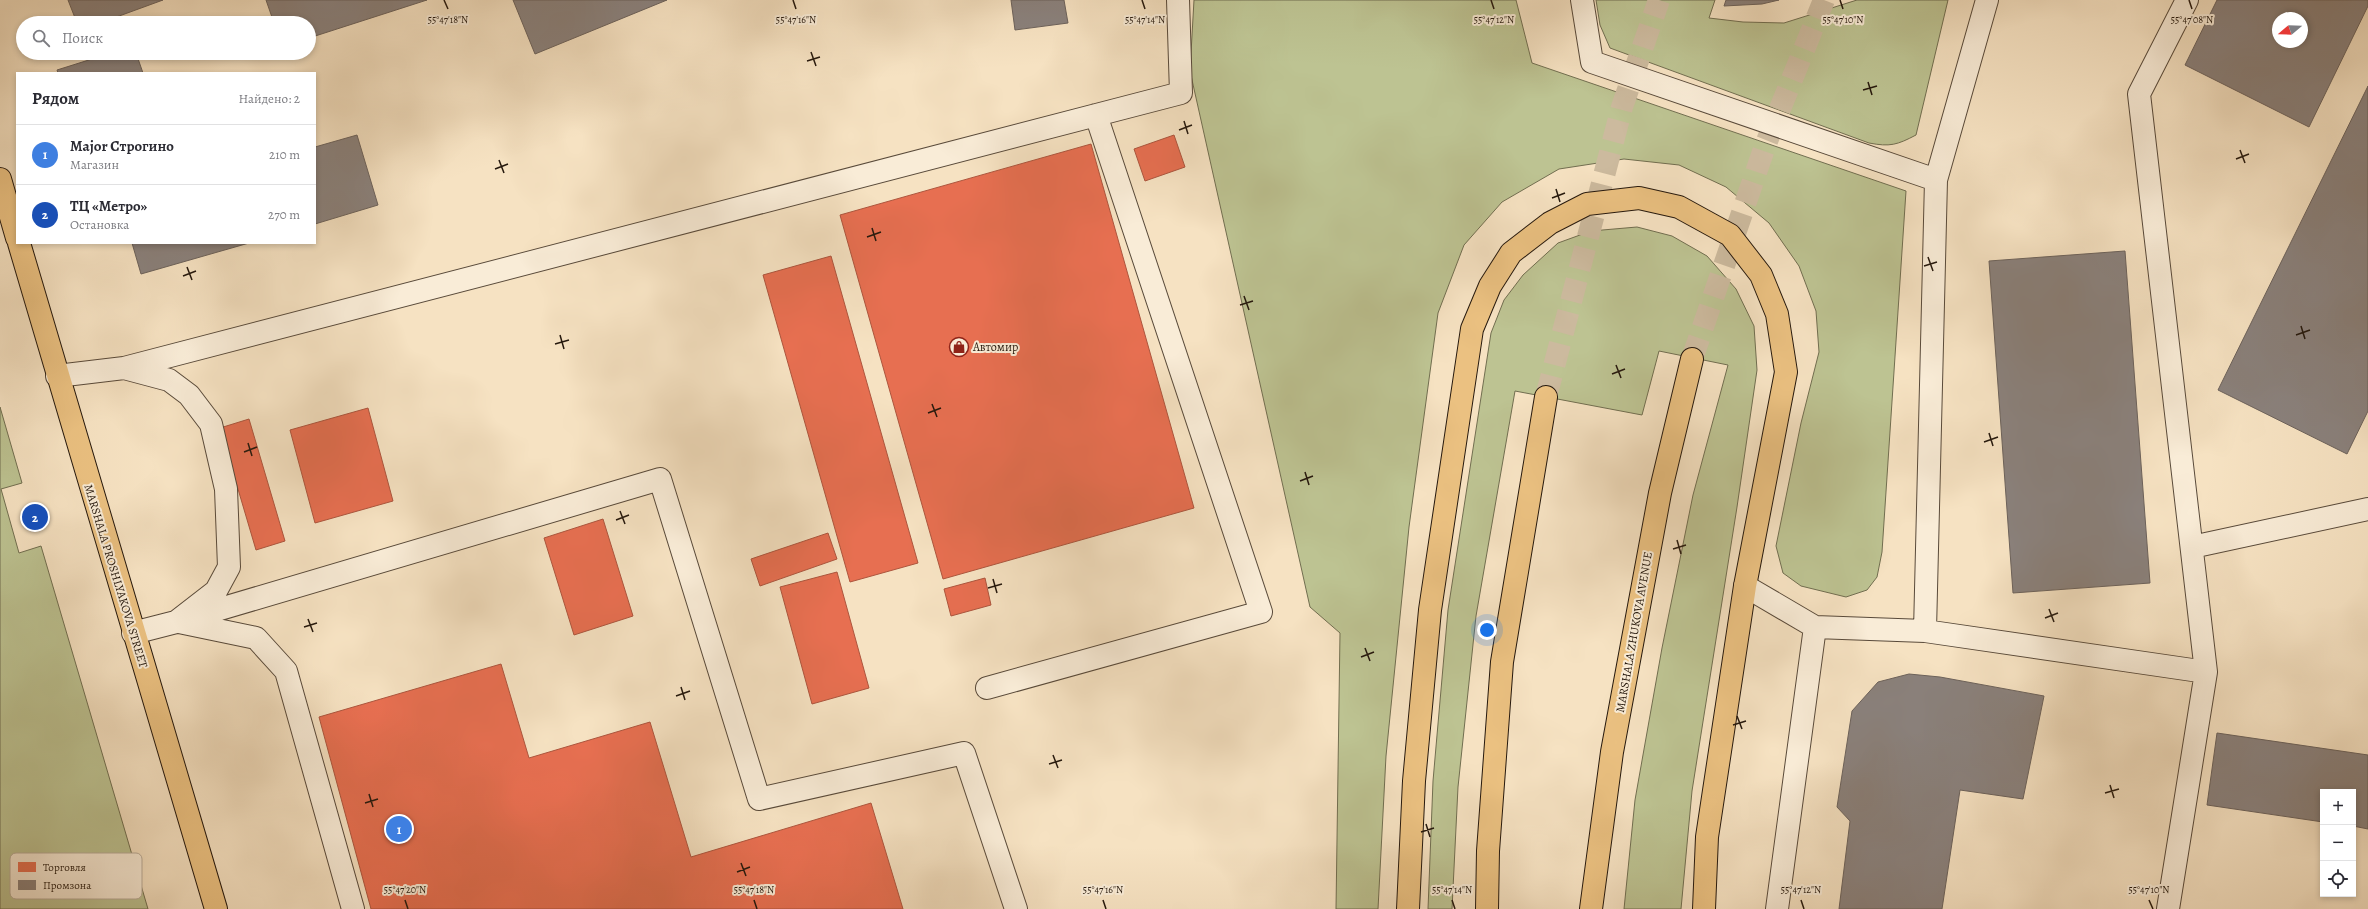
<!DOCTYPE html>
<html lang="ru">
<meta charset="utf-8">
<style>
body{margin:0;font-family:Alegreya,serif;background:#f7f7f7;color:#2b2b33}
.controls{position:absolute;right:12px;bottom:12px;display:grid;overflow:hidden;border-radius:0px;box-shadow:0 2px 6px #0003}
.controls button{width:36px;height:36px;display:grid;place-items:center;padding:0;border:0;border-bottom:1px solid #e1e1e2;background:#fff;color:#2b2b33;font:20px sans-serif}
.compass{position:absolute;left:2272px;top:12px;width:36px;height:36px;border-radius:50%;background:#fff;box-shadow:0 2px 6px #0003;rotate:251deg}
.you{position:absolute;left:1487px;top:630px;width:14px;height:14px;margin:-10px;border:3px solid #fff;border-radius:50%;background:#1a73e8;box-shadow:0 0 0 6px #1a73e833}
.badge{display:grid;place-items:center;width:26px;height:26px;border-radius:50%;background:#0b8043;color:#fff;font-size:13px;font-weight:700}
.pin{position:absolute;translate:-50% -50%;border:2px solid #fff;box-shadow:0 1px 4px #0006}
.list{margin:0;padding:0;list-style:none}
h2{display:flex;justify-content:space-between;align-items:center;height:52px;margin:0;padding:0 16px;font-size:17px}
h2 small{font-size:13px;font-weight:400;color:#7c7c81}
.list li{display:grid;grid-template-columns:26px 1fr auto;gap:12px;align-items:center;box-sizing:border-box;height:60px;padding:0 16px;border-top:1px solid #e1e1e2}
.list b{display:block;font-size:15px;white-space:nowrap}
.list p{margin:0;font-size:13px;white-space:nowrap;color:#7c7c81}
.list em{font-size:13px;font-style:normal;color:#7c7c81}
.icon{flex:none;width:22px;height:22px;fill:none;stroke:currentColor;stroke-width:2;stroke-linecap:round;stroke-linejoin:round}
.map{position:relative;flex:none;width:2368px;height:909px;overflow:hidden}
.search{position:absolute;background:#fff;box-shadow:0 2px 6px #0003;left:16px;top:16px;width:300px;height:44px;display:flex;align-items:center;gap:10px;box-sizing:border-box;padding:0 14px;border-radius:22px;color:#7c7c81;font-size:15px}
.panel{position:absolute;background:#fff;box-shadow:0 2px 6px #0003;left:16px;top:72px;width:300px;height:172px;border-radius:0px}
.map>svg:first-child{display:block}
</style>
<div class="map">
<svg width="2368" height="909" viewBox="0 0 2368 909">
<rect width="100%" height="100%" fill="#f6e2c2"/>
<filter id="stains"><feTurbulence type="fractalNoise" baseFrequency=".005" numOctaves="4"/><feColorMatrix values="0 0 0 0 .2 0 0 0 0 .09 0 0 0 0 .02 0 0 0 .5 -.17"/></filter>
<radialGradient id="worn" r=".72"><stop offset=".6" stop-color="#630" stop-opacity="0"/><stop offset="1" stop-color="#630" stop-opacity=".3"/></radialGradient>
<!-- green -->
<path fill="#bdc392" stroke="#716e50" d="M1194,0H1516L1532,63L1906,191L1882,552L1877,577L1867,590L1846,597L1801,586L1783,573L1776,546L1801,423L1819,352L1816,311L1799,266L1769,223L1726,187L1679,165L1624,159L1559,169L1502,202L1464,245L1438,313L1409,527L1386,756L1378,909H1336L1340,633L1310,607L1190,71Z
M1596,0H1715L1709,18L1743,22L1784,23L1857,0H1948L1916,135C1897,145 1890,147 1869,143L1610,48L1600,25Z
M1637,227L1672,236L1707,256L1736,289L1754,326L1757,370L1737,507L1692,791L1681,909H1624L1635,800L1662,648L1693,495L1728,365L1659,351L1642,415L1515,391L1476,616L1458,787L1452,909H1428L1433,781L1448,610L1491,333L1504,300L1523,275L1558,243L1591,231Z
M0,407L22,483L1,489L19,553L41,546L148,909H0Z"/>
<!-- shops -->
<path fill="#e76f51" stroke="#ad553d" d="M1174,135L1185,167L1145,181L1134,149Z
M1091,144L1194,508L943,579L840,215Z
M831,256L918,563L850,582L763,275Z
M368,408L393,501L315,523L290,430Z
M249,419L285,541L256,550L220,428Z
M603,519L633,616L574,635L544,538Z
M828,533L837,559L760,586L751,559Z
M837,572L869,688L812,704L780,587Z
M985,578L991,605L951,616L944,589Z
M501,664L529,758L650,722L691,857L871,803L903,909H371L319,717Z"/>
<!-- industry -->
<path fill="#8a817c" stroke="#6c625b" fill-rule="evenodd" d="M68,0H163L100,23H77Z
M266,0H427L309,38V23H274Z
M513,0H667L535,54Z
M1011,0H1064L1068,23L1015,30Z
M1726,0H1779L1762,4L1724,6Z
M2217,0H2368V6L2309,127L2185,65ZM2278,18H2302V42H2278Z
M111,53H136L143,73H58L57,70Z
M2368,86V411L2347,454L2218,390Z
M357,135L378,205L315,224V147Z
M132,243H249L141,274Z
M2125,251L2150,583L2013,593L1989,261Z
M1909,674L1940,677L2044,696L2023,799L1960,790L1942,909H1839L1850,821L1837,807L1852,711L1878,682Z
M2217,733L2368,755V829L2353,826V792H2323V822L2207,805Z"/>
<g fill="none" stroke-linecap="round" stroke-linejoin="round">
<!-- major-tunnel -->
<path stroke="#ccba9e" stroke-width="22" stroke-dasharray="22 11" stroke-linecap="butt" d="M1692,359L1765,146L1824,0
M1546,397L1622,107L1659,0"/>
<defs>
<path id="minor" d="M1582,0L1592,62L1936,180L1925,631
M2187,0L2139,94L2206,672
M1936,180L1987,0
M124,368L1181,93L1178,0
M57,376L124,368L169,380L189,395L211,424L226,489L229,567L216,591L176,622L133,633
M2192,547L2368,509
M1745,586L1815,627L1925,631L2206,672L2168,909
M176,622L660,479L759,799L964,753L1016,909
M179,622L256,638L286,671L353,909
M987,688L1261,612L1096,115
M1777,909L1815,627"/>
<path id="major" d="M0,179L17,238
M19,243L216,909
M1408,909L1414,781L1430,610L1472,329L1490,286L1511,253L1550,223L1587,204L1639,198L1679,207L1730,235L1761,275L1777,314L1786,372L1745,586L1707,837L1704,909
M1487,909L1488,851L1502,662L1546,397
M1591,909L1612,752L1660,493L1692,359"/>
</defs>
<!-- minor casing -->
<use href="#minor" stroke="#594a3a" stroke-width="24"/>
<!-- major casing -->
<use href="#major" stroke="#25180d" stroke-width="24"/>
<!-- minor -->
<use href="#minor" stroke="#f9ecd7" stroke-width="22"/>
<!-- major -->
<use href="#major" stroke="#ebc181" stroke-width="22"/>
</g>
<!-- ticks -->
<path fill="none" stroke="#25180d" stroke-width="1.5" d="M444,0L448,9M793,0L796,9M1142,0L1145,9M1491,0L1494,9M1840,0L1843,9M2189,0L2192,9M811,52L816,66M807,61L820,57M1868,82L1872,95M1863,90L1877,86M1184,121L1188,134M1179,130L1192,125M2240,150L2245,163M2236,159L2249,154M499,160L504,173M495,169L508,164M1556,189L1560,202M1552,198L1565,193M872,228L876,241M867,237L881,232M1928,257L1933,271M1924,266L1937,262M187,267L192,280M183,276L196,271M1244,296L1249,310M1240,305L1253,301M2301,326L2305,339M560,335L564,349M2296,335L2310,330M555,344L569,340M1616,365L1621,378M1612,374L1625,369M932,404L937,417M928,413L941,408M1989,433L1993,446M1984,442L1998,437M248,443L252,456M244,452L257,447M1305,472L1309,485M1300,481L1313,476M620,511L625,524M616,520L629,515M1677,540L1681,554M1673,549L1686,545M993,579L997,593M988,588L1002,584M2049,609L2054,622M2045,618L2058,613M308,619L313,632M304,627L317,623M1365,648L1370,661M1361,657L1374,652M681,687L685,700M676,696L690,691M1737,716L1742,729M1733,725L1746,721M1053,755L1058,768M1049,764L1062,760M2110,785L2114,798M2105,793L2119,789M369,794L373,807M365,803L378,799M1426,824L1430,837M1421,832L1434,828M741,863L746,876M737,872L750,867M405,900L408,909M754,900L757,909M1103,900L1106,909M1452,900L1455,909M1801,900L1804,909M2149,900L2153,909"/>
<!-- icons -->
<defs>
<symbol id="shop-ring" viewBox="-11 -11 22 22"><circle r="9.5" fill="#f9ecd7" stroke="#8f2418" stroke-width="1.5"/><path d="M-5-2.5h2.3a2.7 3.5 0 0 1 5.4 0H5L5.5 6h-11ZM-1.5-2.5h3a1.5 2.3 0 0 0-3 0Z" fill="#8f2418"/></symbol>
</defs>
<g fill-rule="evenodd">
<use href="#shop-ring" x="948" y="336" width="22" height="22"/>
</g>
<g text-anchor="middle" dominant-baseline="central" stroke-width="4" stroke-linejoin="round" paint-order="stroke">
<!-- poi labels -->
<g font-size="12" fill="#25180d" stroke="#f9ecd7" text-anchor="start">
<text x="973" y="347">Автомир</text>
</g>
<!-- street labels -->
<g font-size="12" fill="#25180d" stroke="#f9ecd7">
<text transform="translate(116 576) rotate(73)">MARSHALA PROSHLYAKOVA STREET</text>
<text transform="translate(1634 632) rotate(-80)">MARSHALA ZHUKOVA AVENUE</text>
</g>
</g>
<!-- legend -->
<rect x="10" y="853" width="132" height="46" rx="6" fill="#f9ecd7" stroke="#b9ac9a" stroke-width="1"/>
<rect x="18" y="862" width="18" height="10" fill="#e76f51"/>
<rect x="18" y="880" width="18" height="10" fill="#8a817c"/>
<g font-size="11" fill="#25180d">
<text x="43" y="871">Торговля</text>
<text x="43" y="889">Промзона</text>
</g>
<g font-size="10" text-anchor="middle" fill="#25180d" stroke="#f9ecd7" stroke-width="4" stroke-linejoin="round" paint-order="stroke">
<text x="796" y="23">55°47'16"N</text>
<text x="1145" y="23">55°47'14"N</text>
<text x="1494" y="23">55°47'12"N</text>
<text x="1843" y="23">55°47'10"N</text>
<text x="2192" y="23">55°47'08"N</text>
<text x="448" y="23">55°47'18"N</text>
<text x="405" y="893">55°47'20"N</text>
<text x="754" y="893">55°47'18"N</text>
<text x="1103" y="893">55°47'16"N</text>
<text x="1452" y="893">55°47'14"N</text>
<text x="1801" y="893">55°47'12"N</text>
<text x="2149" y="893">55°47'10"N</text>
</g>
<rect width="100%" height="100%" filter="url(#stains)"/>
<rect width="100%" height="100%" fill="url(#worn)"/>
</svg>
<div class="controls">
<button>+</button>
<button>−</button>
<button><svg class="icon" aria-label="locate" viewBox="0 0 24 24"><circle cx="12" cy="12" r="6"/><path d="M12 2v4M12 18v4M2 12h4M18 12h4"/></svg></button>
</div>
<svg class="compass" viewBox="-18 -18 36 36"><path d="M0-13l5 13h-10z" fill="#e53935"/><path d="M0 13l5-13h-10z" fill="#7c7c81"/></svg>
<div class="you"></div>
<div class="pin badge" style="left:399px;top:829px;background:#3f7fe0">1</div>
<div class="pin badge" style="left:35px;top:517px;background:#1a4fb4">2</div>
<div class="search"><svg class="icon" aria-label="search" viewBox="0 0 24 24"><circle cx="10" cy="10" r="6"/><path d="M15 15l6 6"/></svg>Поиск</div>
<section class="panel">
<h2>Рядом<small>Найдено: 2</small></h2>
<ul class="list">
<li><span class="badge" style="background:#3f7fe0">1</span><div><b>Major Строгино</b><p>Магазин</p></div><em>210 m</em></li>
<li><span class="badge" style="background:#1a4fb4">2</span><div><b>ТЦ «Метро»</b><p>Остановка</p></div><em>270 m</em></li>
</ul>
</section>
</div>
